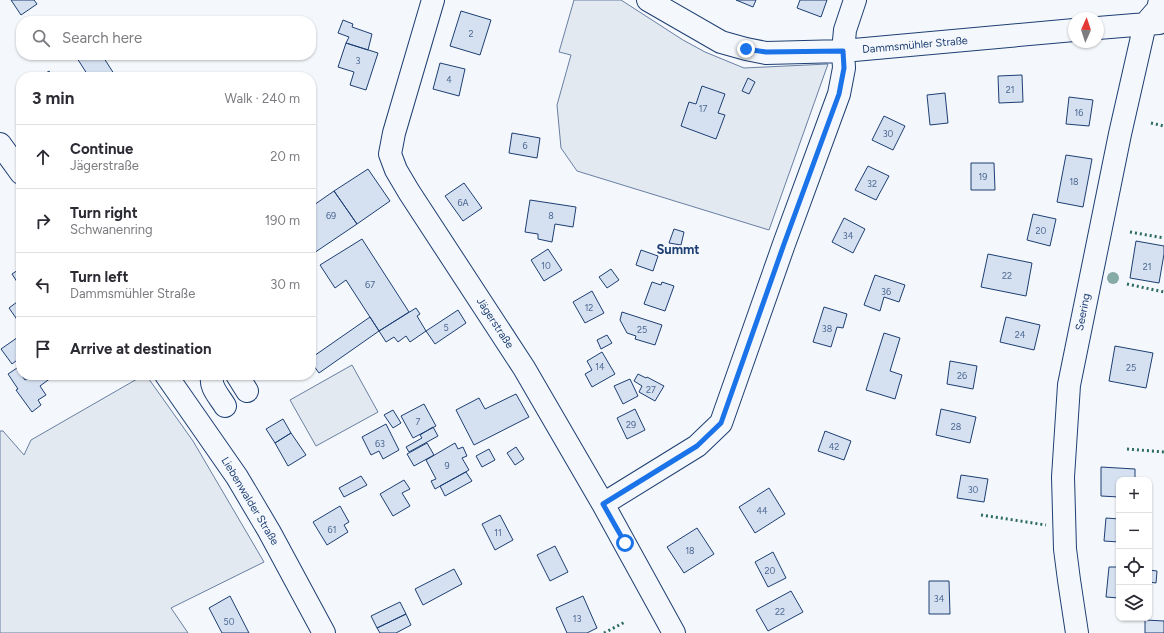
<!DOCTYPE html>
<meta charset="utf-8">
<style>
body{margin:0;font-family:Figtree,sans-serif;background:#f2f2f3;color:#2b2b33}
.controls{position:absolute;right:12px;bottom:12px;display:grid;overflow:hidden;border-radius:8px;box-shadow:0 1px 3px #0004}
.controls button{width:36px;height:36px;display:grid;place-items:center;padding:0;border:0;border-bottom:1px solid #e1e1e2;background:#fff;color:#2b2b33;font:20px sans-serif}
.compass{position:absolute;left:1068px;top:12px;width:36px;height:36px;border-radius:50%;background:#fff;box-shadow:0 1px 3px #0004;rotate:3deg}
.stop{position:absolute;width:12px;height:12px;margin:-9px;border:3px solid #1a73e8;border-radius:50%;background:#fff}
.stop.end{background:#1a73e8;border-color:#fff;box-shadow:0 1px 4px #0008}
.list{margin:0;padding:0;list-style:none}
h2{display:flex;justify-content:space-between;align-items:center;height:52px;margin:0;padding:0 16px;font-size:17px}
h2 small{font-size:13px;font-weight:400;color:#7c7c81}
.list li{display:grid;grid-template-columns:26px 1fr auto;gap:12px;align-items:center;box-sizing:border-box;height:64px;padding:0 16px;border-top:1px solid #e1e1e2}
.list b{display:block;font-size:15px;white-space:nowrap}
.list p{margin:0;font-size:13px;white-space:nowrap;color:#7c7c81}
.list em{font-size:13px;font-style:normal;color:#7c7c81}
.icon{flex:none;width:22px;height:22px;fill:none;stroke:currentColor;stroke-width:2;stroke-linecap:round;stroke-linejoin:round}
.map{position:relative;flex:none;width:1164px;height:633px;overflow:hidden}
.search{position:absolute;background:#fff;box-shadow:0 1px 3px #0004;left:16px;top:16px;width:300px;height:44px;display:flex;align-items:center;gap:10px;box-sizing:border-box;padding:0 14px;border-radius:16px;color:#7c7c81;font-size:15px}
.panel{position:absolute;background:#fff;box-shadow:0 1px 3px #0004;left:16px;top:72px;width:300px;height:308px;border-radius:16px}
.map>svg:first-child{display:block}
</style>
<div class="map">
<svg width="1164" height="633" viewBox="0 0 1164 633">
<rect width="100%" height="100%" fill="#f4f7fb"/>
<!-- green -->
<path fill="#e3e9f0" stroke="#687fa3" d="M574,0H621L683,40L705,52L744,68L828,64L769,230L577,171L561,148L557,105L571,55L559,52Z
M352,365L378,412L316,446L290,400Z
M144,375H146L193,441L264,562L171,608L188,633H0V431H3L24,455L31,440Z"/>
<!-- building -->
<path fill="#d5e0f0" stroke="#1d3f73" d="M11,0H34L37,4L21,15Z
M736,0H756L753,7Z
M800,0H827L821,17L797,8Z
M461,11L491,20L480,55L450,46Z
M343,20L353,24L352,27L372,34L368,50L346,43L349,37L338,33Z
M346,43L378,53L366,90L350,85L354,72L338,67Z
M75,55H102L116,77H89Z
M440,63L465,69L459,96L433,89Z
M49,71L53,77H40Z
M1022,75L1023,102L999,103L998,76Z
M748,78L755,82L749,94L742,91Z
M702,86L725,94L718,113L725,115L716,139L681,126L689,102L696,104Z
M945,93L948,123L930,125L927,95Z
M1069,97L1093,100L1089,126L1066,124Z
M884,116L905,126L893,150L872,140Z
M512,133L540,138L537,158L509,153Z
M1066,155L1092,159L1083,207L1057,202Z
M971,163H994L995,190H971Z
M868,166L889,176L876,200L855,190Z
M368,169L390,201L357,224L334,191Z
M464,183L482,208L463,221L445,196Z
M334,191L357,224L311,255V207Z
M530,200L576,207L573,227L555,224L552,242L538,239V234L525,232Z
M1033,214L1056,219L1050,246L1027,240Z
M844,218L865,229L853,253L832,242Z
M674,229L684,232L681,245L669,243Z
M362,239L409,312L379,331L346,280L335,288L320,265Z
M1136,241L1164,246V254L1159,283L1130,278Z
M548,249L562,270L544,281L531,260Z
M641,250L658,256L653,271L636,265Z
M988,254L1032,263L1026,296L981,287Z
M21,268V288L12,274Z
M611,269L619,280L607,288L599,277Z
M875,275L905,285L899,302L884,297L880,311L864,305Z
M652,282L661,285L662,282L674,286L665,311L644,304Z
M592,291L604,313L585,323L573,302Z
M21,299V319L18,321L9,308Z
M824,307L847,314L843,328L837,327L831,347L813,342Z
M416,308L420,314L417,316L426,331L410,342L406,336L398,342L394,337L386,342L379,331Z
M458,310L466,323L435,344L426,331Z
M622,312L662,325L655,345L635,339L636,336L627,333L620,320Z
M370,317L379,331L319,373L311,362V358Z
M1006,317L1040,325L1034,350L1000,342Z
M884,333L900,338L890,371L902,375L895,399L866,390Z
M21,335V357L12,364L1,349Z
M607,335L612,343L601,349L597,340Z
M1115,346L1153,353L1146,388L1109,381Z
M602,352L615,374L592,387L585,374L592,370L587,361Z
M950,361L977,366L973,389L947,384Z
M17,368L25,380L32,375H55L40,386L46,395L38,400L41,405L32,412L16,390L18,389L8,374Z
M638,374L646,378L647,377L664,386L655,401L639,392L642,386L634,381Z
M630,379L638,396L623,404L614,386Z
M516,394L529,417L474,445L456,410L479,398L485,409Z
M424,404L436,426L413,438L401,416Z
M635,409L645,430L627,439L617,418Z
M941,409L976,417L970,443L936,435Z
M393,410L401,423L393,428L384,415Z
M283,419L291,433L275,443L266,429Z
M386,424L399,450L383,459L379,451L371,455L362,437Z
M433,427L438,436L409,452L406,447L422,438L420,435Z
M825,431L851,441L844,460L818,451Z
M291,433L306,455L288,466L275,443Z
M427,443L434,455L414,466L407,454Z
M455,443L458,449L463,447L467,456L462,458L469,470L435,489L431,481L436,479L426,460Z
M516,447L524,459L515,465L507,453Z
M489,449L495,460L482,467L476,456Z
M1101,467L1135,469V480H1119V497L1101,496Z
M466,472L472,481L445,496L440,486Z
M961,475L988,479L984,502L957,498Z
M361,476L367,485L344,497L339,488Z
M404,480L410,489L402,493L410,506L393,516L380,494Z
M769,488L785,514L755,533L739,507Z
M340,506L349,522L344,525L348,532L327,545L313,522Z
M500,515L513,540L495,550L482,524Z
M1106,518L1119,519V542L1104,541Z
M697,528L714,554L684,573L667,547Z
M555,546L568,572L550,581L537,555Z
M773,552L786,578L768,587L755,562Z
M1109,567H1119V598L1106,597Z
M454,569L462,584L423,605L415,589Z
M1149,570L1157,571L1156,583L1149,582Z
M929,581H949L950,614H929Z
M791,591L803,612L768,631L756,610Z
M230,596L249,633H222L209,608Z
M583,596L597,628L587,633H567L556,608Z
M400,602L406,614L377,628L371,616Z
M406,614L411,625L396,633H380L377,628Z
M1145,620L1164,621V633H1145Z"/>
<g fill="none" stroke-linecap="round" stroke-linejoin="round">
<defs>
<path id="minor" d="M433,0L394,133L390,154L396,170L409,192L524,368L603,504L674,633
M648,0L721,42L746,49L766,53L843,51L1074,30
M1098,28L1159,23
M213,375C208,386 220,397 225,406
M237,375L247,391
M603,504L697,446L721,423L784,244L839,94L844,68L843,51L845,30L855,0
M1077,633L1069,580L1065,549L1063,477L1069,385L1120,134L1145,24L1158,9L1160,0"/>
<path id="major" d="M0,144L21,173
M166,375L237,477L269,531L324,633"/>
</defs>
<!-- minor casing -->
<use href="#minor" stroke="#1d3f73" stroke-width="24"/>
<!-- major casing -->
<use href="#major" stroke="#1d3f73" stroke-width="24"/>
<!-- minor -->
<use href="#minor" stroke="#f4f7fb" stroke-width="22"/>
<!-- major -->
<use href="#major" stroke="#f4f7fb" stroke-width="22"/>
<!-- hedge -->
<path stroke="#2c6c60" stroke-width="3" stroke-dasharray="2 3" stroke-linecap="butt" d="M1151,123L1164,126
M1130,232L1164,238
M1127,284L1164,292
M1127,449L1164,452
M981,515L1046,525
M604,633L625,622"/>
</g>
<!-- trees -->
<circle fill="#86aba6" cx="1113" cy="278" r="6"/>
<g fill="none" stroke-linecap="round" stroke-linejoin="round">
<!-- route -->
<path stroke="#1a73e8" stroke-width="5" d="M625,543L603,504L697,446L721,423L784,244L839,94L844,68L843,51L766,52L746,49"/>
</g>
<g text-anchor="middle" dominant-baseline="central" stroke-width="3" stroke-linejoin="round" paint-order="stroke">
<!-- number labels -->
<g font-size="9" fill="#4b6792">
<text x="471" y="33">2</text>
<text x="358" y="60">3</text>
<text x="449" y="79">4</text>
<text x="1010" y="89">21</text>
<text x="703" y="108">17</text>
<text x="1079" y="112">16</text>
<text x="888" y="133">30</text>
<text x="525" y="145">6</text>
<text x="983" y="176">19</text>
<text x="1074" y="181">18</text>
<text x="872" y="183">32</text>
<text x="463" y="202">6A</text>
<text x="331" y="215">69</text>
<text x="551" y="215">8</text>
<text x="1041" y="230">20</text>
<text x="848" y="235">34</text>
<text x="546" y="265">10</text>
<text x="1147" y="266">21</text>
<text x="1007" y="275">22</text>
<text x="370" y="284">67</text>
<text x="886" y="291">36</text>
<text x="589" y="307">12</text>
<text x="446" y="327">5</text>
<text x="827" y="328">38</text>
<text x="642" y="329">25</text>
<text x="1020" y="334">24</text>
<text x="600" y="366">14</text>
<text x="1131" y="367">25</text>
<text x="962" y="375">26</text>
<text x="651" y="389">27</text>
<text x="418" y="421">7</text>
<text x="631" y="424">29</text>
<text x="956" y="426">28</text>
<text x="380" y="443">63</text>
<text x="834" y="446">42</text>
<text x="447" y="465">9</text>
<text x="973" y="489">30</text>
<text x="762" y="510">44</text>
<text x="332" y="529">61</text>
<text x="498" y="532">11</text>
<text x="690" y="550">18</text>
<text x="770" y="570">20</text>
<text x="939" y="598">34</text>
<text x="780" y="611">22</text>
<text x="577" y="618">13</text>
<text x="229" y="621">50</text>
</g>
<!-- street labels -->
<g font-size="11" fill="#1d3f73" stroke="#f4f7fb">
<text transform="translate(915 45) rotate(-5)">Dammsmühler Straße</text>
<text transform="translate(1083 312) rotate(-79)">Seering</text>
<text transform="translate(495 323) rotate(57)">Jägerstraße</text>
<text transform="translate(250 501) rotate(59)">Liebenwalder Straße</text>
</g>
<!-- quarter labels -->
<g font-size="13" font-weight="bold" fill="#1d3f73" stroke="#f4f7fb">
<text x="678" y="249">Summt</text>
</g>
</g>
</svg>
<div class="controls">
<button>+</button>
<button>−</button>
<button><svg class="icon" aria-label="locate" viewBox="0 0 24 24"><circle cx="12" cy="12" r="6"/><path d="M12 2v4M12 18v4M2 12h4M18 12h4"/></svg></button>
<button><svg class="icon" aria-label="layers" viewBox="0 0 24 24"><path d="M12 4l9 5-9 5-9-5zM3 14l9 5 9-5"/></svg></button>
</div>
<svg class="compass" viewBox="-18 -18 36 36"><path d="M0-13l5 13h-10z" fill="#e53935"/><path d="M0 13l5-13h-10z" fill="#7c7c81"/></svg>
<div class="stop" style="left:625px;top:543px"></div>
<div class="stop end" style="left:746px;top:49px"></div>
<div class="search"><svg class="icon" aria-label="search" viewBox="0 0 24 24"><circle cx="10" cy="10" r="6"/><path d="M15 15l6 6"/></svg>Search here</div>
<section class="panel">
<h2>3 min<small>Walk · 240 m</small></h2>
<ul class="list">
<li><svg class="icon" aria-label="ahead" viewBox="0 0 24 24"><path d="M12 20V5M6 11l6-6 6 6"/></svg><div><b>Continue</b><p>Jägerstraße</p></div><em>20 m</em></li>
<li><svg class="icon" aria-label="right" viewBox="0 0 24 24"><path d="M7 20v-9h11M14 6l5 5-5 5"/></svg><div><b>Turn right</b><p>Schwanenring</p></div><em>190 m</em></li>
<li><svg class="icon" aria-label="left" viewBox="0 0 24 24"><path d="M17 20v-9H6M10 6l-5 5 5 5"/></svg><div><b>Turn left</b><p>Dammsmühler Straße</p></div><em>30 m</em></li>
<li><svg class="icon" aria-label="arrive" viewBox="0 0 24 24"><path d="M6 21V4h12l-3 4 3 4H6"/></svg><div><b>Arrive at destination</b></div></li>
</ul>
</section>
</div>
